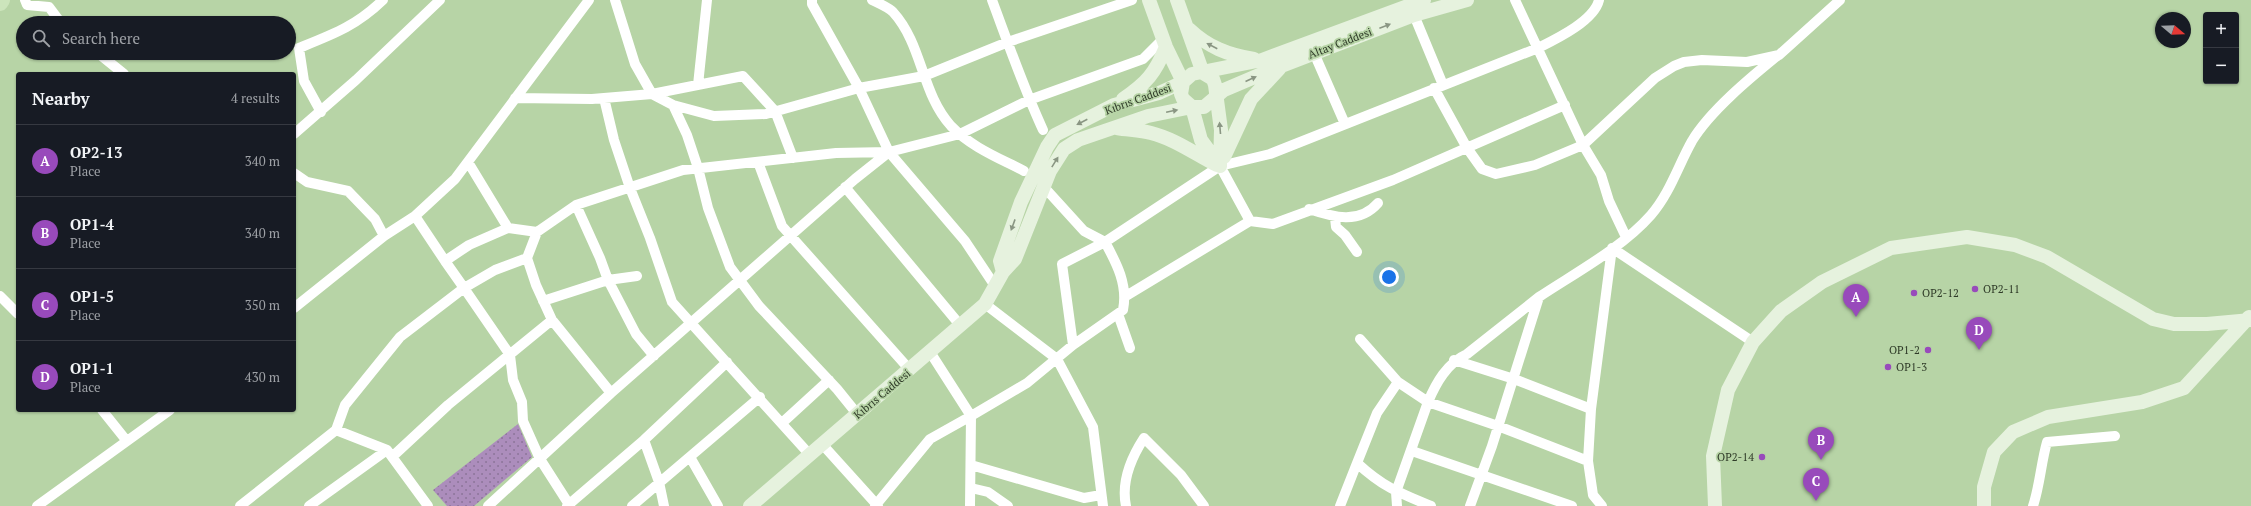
<!DOCTYPE html>
<meta charset="utf-8">
<style>
body{margin:0;font-family:"PT Serif",serif;background:#242831;color:#f1f3f6}
.controls{position:absolute;right:12px;top:12px;display:grid;overflow:hidden;border-radius:4px;box-shadow:0 1px 3px #0004}
.controls button{width:36px;height:36px;display:grid;place-items:center;padding:0;border:0;border-bottom:1px solid #363941;background:#171b24;color:#f1f3f6;font:20px sans-serif}
.compass{position:absolute;left:2155px;top:12px;width:36px;height:36px;border-radius:50%;background:#171b24;box-shadow:0 1px 3px #0004;rotate:109deg}
.you{position:absolute;left:1389px;top:277px;width:14px;height:14px;margin:-10px;border:3px solid #fff;border-radius:50%;background:#1a73e8;box-shadow:0 0 0 6px #1a73e833}
.badge{display:grid;place-items:center;width:26px;height:26px;border-radius:50%;background:#984abb;color:#fff;font-size:13px;font-weight:700}
.pin{position:absolute;translate:-50% -33px;filter:drop-shadow(0 1px 2px #0008)}
.pin::after{content:'';position:absolute;top:21px;width:14px;height:12px;background:inherit;clip-path:polygon(0 0,100% 0,50% 100%)}
.list{margin:0;padding:0;list-style:none}
h2{display:flex;justify-content:space-between;align-items:center;height:52px;margin:0;padding:0 16px;font-size:17px}
h2 small{font-size:13px;font-weight:400;color:#9ea1a6}
.list li{display:grid;grid-template-columns:26px 1fr auto;gap:12px;align-items:center;box-sizing:border-box;height:72px;padding:0 16px;border-top:1px solid #363941}
.list b{display:block;font-size:15px;white-space:nowrap}
.list p{margin:0;font-size:13px;white-space:nowrap;color:#9ea1a6}
.list em{font-size:13px;font-style:normal;color:#9ea1a6}
.icon{flex:none;width:22px;height:22px;fill:none;stroke:currentColor;stroke-width:2;stroke-linecap:round;stroke-linejoin:round}
.map{position:relative;flex:none;width:2251px;height:506px;overflow:hidden}
.search{position:absolute;background:#171b24;box-shadow:0 1px 3px #0004;left:16px;top:16px;width:280px;height:44px;display:flex;align-items:center;gap:10px;box-sizing:border-box;padding:0 14px;border-radius:22px;color:#9ea1a6;font-size:15px}
.panel{position:absolute;background:#171b24;box-shadow:0 1px 3px #0004;left:16px;top:72px;width:280px;height:340px;border-radius:4px}
.map>svg:first-child{display:block}
</style>
<div class="map">
<svg width="2251" height="506" viewBox="0 0 2251 506">
<defs>
<pattern id="green-dots" width="8" height="8" patternUnits="userSpaceOnUse"><rect width="8" height="8" fill="#ac8dbc"/><path d="M2 2h.1M6 6h.1" fill="none" stroke="#8c7499" stroke-width="1.8" stroke-linecap="round"/></pattern>
</defs>
<rect width="100%" height="100%" fill="#b7d4a6"/>
<!-- green -->
<path fill="url(#green-dots)" d="M518,424L532,457L474,506H447L433,490Z"/>
<g fill="none" stroke-linecap="round" stroke-linejoin="round">
<!-- street -->
<path stroke="#fff" stroke-width="10" d="M25,0L27,5L49,7L61,23
M812,0V4L859,88L889,152L965,241L995,286
M872,0C878,3 888,7 893,12C923,45 921,93 951,126C971,147 999,158 1024,171
M992,0C1008,43 1024,89 1043,130
M1515,0L1583,145L1601,175L1609,201L1626,237
M1414,15L1443,85
M98,53L124,74
M1314,53L1345,124
M698,85L707,0
M1434,88L1467,148L1482,169L1496,174L1535,165L1583,145L1655,78L1674,66L1684,62L1702,60L1747,62L1779,55L1840,0
M515,98L592,99L652,94L635,64L615,0
M604,98L614,140L630,188L650,238L672,302L810,455
M673,105L714,116L766,114L859,88L924,76L1008,42L1132,0
M321,112L304,81L299,48C334,34 356,26 383,0
M294,134L356,80L440,0
M889,152L960,134L1029,100L1143,59L1163,39
M793,158L775,111L743,76L652,94L673,105L687,135L698,168L708,208L730,267L759,306L837,389L858,415
M468,162L508,228L537,232L527,258L536,285L552,320L611,393L488,506
M758,162L782,226L910,370
M1220,166L1250,221L1273,224L1393,180L1565,105
M294,173L307,182L348,191L375,219L384,236L294,308
M845,187L960,325
M576,205L600,258L608,280L636,334L654,356
M1309,209C1333,217 1359,225 1378,203
M415,216L445,261
M1335,218L1336,227L1345,235L1357,252
M508,228L469,245L445,261L464,288L495,270L527,258
M537,232L576,205L683,170L836,153L889,152L855,179L611,393
M384,236L415,216L455,179L589,0
M0,296L18,314
M1126,296L1250,221
M1539,297C1575,273 1622,248 1651,215C1670,193 1678,166 1692,141C1710,111 1750,78 1777,56
M543,301L608,280L637,276
M985,304L1057,359L1093,427L1103,506
M1118,314L1130,348
M1360,339L1398,382
M1073,345L1123,310C1128,285 1117,264 1105,242L1220,166L1270,154L1538,48C1556,39 1594,21 1599,0
M1454,360L1514,379L1591,409
M102,410L126,440
M782,423L829,380
M336,430L345,405L400,337L464,288L510,355L513,380L522,402L523,421L540,459L570,506
M822,444L878,506
M1412,451L1572,506
M392,457L448,405L552,320
M690,457L718,506
M971,465L1084,498L1101,495
M971,488L988,492L1008,506
M37,506L170,410
M240,506L336,430L387,450L428,506
M309,506L387,450
M567,506L644,440
M632,506L760,397
M664,506L659,482L644,440L727,362
M875,506L930,439L971,416L930,352
M970,506L971,416L1027,383L1073,345L1062,264L1105,242L1084,231L1044,187
M1126,506C1121,482 1131,458 1144,438L1181,475L1204,506
M1340,506L1357,463
M1397,506L1396,492L1428,402C1436,383 1447,363 1467,354L1539,297L1492,446L1470,506
M1431,506C1399,493 1383,487 1357,463L1377,413L1398,382L1428,402L1498,426L1588,461
M1602,506L1593,495L1588,461L1591,409L1612,248L1753,342
M2033,506C2040,485 2041,463 2047,442L2115,436"/>
<!-- secondary -->
<path stroke="#e6f2de" stroke-width="14" d="M1149,0L1166,47L1183,82L1181,94L1183,99L1192,107L1201,140L1220,166
M1177,0L1203,73L1213,79L1215,85L1221,130L1220,166
M1189,29C1208,47 1228,55 1254,59
M1123,99C1147,83 1155,73 1166,47
M1117,128C1128,130 1140,130 1151,133C1175,139 1195,154 1217,165
M1224,157L1251,99L1279,69
M1003,272L1000,261L1021,202L1047,147L1055,135L1114,105L1159,93L1183,82L1192,74L1262,60L1424,0
M750,506L985,304L1003,272L1015,259L1050,171L1064,149L1078,140L1148,116L1192,107H1204L1224,90L1271,70L1414,15L1467,0
M1715,506L1713,456L1728,390L1753,342L1781,311L1822,282L1891,248L1967,237L2015,245L2047,257L2153,319L2174,324H2207L2251,320
M1984,506V487L1994,452L2013,432L2048,417L2142,402L2184,388L2249,317"/>
<!-- primary -->
<path stroke="#cce5bc" stroke-width="16" d="M0,3L2,0"/>
</g>
<!-- one-way arrows -->
<defs><path id="oneway-solid" d="M-6-.8H1V-3.2L6.5 0L1 3.2V.8H-6Z"/></defs>
<g fill="#8a9683">
<use href="#oneway-solid" transform="translate(1385 26) rotate(-21)"/>
<use href="#oneway-solid" transform="translate(1212 46) rotate(-152)"/>
<use href="#oneway-solid" transform="translate(1251 79) rotate(-24)"/>
<use href="#oneway-solid" transform="translate(1172 111) rotate(-12)"/>
<use href="#oneway-solid" transform="translate(1082 122) rotate(153)"/>
<use href="#oneway-solid" transform="translate(1220 128) rotate(-95)"/>
<use href="#oneway-solid" transform="translate(1055 162) rotate(-58)"/>
<use href="#oneway-solid" transform="translate(1013 225) rotate(110)"/>
</g>
<!-- markers -->
<g fill="#984abb" stroke="#b7d4a6" stroke-width="1.5">
<circle cx="1975" cy="289" r="4"/>
<circle cx="1914" cy="293" r="4"/>
<circle cx="1928" cy="350" r="4"/>
<circle cx="1888" cy="367" r="4"/>
<circle cx="1762" cy="457" r="4"/>
</g>
<g text-anchor="middle" dominant-baseline="central" stroke-width="3.5" stroke-linejoin="round" paint-order="stroke">
<!-- street labels -->
<g font-size="11" fill="#2f3b28" stroke="#b7d4a6">
<text transform="translate(1340 43) rotate(-21)">Altay Caddesi</text>
<text transform="translate(1138 99) rotate(-20)">Kıbrıs Caddesi</text>
<text transform="translate(882 394) rotate(-40)">Kıbrıs Caddesi</text>
</g>
<!-- poi labels -->
<g font-size="11" fill="#2f3b28" stroke="#b7d4a6" text-anchor="start">
<text x="1983" y="289">OP2-11</text>
<text x="1922" y="293">OP2-12</text>
<text x="1920" y="350" text-anchor="end">OP1-2</text>
<text x="1896" y="367">OP1-3</text>
<text x="1754" y="457" text-anchor="end">OP2-14</text>
</g>
</g>
</svg>
<div class="controls">
<button>+</button>
<button>−</button>
</div>
<svg class="compass" viewBox="-18 -18 36 36"><path d="M0-13l5 13h-10z" fill="#e53935"/><path d="M0 13l5-13h-10z" fill="#9ea1a6"/></svg>
<div class="you"></div>
<div class="pin badge" style="left:1856px;top:317px">A</div>
<div class="pin badge" style="left:1821px;top:460px">B</div>
<div class="pin badge" style="left:1816px;top:501px">C</div>
<div class="pin badge" style="left:1979px;top:350px">D</div>
<div class="search"><svg class="icon" aria-label="search" viewBox="0 0 24 24"><circle cx="10" cy="10" r="6"/><path d="M15 15l6 6"/></svg>Search here</div>
<section class="panel">
<h2>Nearby<small>4 results</small></h2>
<ul class="list">
<li><span class="badge">A</span><div><b>OP2-13</b><p>Place</p></div><em>340 m</em></li>
<li><span class="badge">B</span><div><b>OP1-4</b><p>Place</p></div><em>340 m</em></li>
<li><span class="badge">C</span><div><b>OP1-5</b><p>Place</p></div><em>350 m</em></li>
<li><span class="badge">D</span><div><b>OP1-1</b><p>Place</p></div><em>430 m</em></li>
</ul>
</section>
</div>
